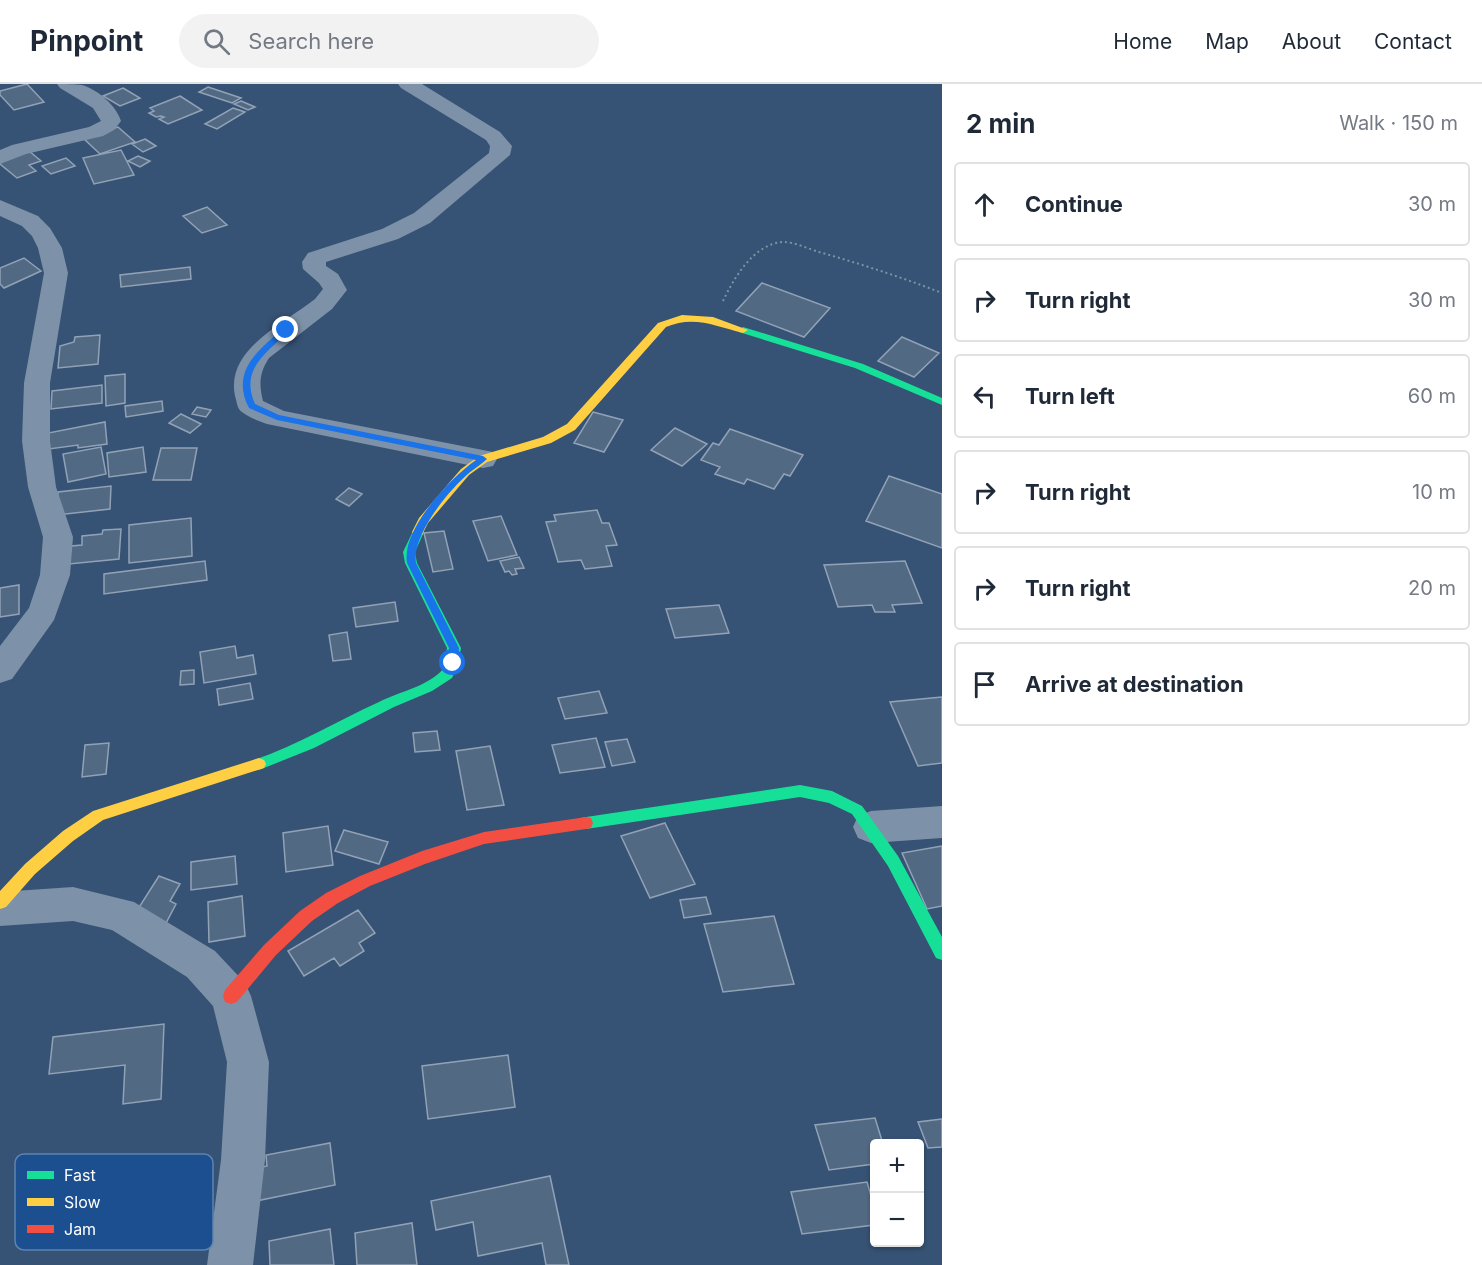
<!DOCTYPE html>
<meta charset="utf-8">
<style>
body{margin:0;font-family:Inter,sans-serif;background:#f2f2f3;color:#1f2937}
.controls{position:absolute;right:18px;bottom:18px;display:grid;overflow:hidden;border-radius:6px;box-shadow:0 2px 4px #0004}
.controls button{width:54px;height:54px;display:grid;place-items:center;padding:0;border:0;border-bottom:2px solid #e0e1e3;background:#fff;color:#1f2937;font:30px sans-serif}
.stop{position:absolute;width:18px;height:18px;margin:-14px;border:4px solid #1a73e8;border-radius:50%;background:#fff}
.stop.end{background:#1a73e8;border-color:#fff;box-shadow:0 2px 6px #0008}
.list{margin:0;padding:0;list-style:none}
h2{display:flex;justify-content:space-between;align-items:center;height:78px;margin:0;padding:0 24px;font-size:26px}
h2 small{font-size:20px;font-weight:400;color:#747a83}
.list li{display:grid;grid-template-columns:39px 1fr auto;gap:18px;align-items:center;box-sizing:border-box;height:84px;margin:0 12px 12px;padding:0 12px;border:2px solid #e0e1e3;border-radius:6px}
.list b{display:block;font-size:22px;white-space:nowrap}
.list em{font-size:20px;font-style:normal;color:#747a83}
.icon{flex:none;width:33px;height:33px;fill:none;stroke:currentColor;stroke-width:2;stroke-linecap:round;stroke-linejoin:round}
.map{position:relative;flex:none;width:942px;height:1181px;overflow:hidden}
header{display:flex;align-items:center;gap:36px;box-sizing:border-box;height:84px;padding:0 30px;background:#fff;border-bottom:2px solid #e0e1e3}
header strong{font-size:28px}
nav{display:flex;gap:33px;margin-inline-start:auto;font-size:21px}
.search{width:420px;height:54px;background:#f2f2f3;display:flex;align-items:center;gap:15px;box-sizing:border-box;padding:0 21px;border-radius:33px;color:#747a83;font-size:22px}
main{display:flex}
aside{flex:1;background:#fff}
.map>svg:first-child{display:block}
</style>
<header>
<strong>Pinpoint</strong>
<div class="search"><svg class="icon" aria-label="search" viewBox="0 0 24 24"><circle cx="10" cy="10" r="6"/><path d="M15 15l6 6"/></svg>Search here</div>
<nav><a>Home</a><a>Map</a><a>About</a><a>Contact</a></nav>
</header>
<main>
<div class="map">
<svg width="942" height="1181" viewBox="0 0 942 1181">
<rect width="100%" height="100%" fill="#365274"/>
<!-- building -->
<path fill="#526984" stroke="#92a2b6" stroke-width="1.5" d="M27,0L44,18L14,26L0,11V7Z
M208,3L241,14L232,19L199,8Z
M123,4L140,14L120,22L103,12Z
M180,12L202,26L168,40L159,35L164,33L161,32L156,33L149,29L154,27L150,24Z
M241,17L255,23L248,26L234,20Z
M233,24L245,28L217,45L205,40Z
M118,43L135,58L100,70L83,54Z
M145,55L156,62L143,68L132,60Z
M121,66L134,91L94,100L83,74Z
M29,67L41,77L29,81L36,87L17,94L0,80V78Z
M138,72L150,77L140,83L128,77Z
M66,74L75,82L51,90L42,82Z
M207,123L227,141L202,149L183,132Z
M24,174L41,187L4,204L0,200V184Z
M190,183L191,195L121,203L120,191Z
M762,199L830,224L804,253L736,227Z
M100,251L98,280L58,284L60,262L74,258L75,253Z
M902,253L939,269L914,293L878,277Z
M125,290V319L106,322L105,292Z
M102,301V319L51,325L52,307Z
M162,317L163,327L126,333L125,322Z
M197,323L211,326L206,333L192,330Z
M593,328L623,336L604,368L574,359Z
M181,330L201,340L190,349L169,339Z
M105,338L107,360L78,364V361L49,365L48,349Z
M675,344L707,360L682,382L651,366Z
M730,345L803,371L790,392L784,390L774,405L747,395L744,400L715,390L720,383L701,376L713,359L719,361Z
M101,363L106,390L68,398L63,370Z
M143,363L146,388L109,393L107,369Z
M161,364H197L191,396H153Z
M889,392L942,410V464L866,437Z
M111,402L110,425L57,431L58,408Z
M349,404L362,410L349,422L336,415Z
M597,426L602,439H609L617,461L606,462L612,482L585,485L581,476L558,478L546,438L556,437L554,431Z
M501,432L517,471L488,477L473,437Z
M191,434L192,472L129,479V441Z
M121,445L119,475L69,480L71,462L82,461V452L102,450L103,446Z
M444,447L453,485L433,488L424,449Z
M519,473L524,484L515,485L517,490L512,491L509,487L505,488L500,477Z
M205,477L207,496L104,510V490Z
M905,477L922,519L892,521L895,528H875L872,521L838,523L824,481Z
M19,501V530L0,533V504Z
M395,518L398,537L356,543L353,524Z
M719,521L729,549L675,554L666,525Z
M347,548L351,575L333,577L329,551Z
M235,562L237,574L253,571L256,590L204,599L200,568Z
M194,586V600L180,601L181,587Z
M250,599L253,615L219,621L217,605Z
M599,607L607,629L565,635L558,614Z
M942,613V679L918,682L890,618Z
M437,647L440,666L415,668L413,649Z
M596,654L605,683L560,689L552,661Z
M627,655L635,678L612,682L605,658Z
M109,659L106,690L82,693L85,661Z
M490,662L504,721L467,726L456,667Z
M665,739L695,800L650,814L621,752Z
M328,742L333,781L286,788L283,749Z
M344,746L388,758L379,780L335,767Z
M942,762V822L927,825L902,769Z
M235,772L237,800L191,806V778Z
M159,792L180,800L170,817L176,820L166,839L136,828Z
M242,812L245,852L209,858L208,818Z
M706,813L711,830L684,834L680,816Z
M358,826L375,849L359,859L364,867L340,882L334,874L304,892L288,867Z
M774,832L794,900L723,908L704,840Z
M164,940L161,1015L123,1020L125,981L49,990L53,953Z
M508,971L515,1023L428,1035L422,982Z
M875,1034L883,1060H874V1080L829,1086L815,1041Z
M942,1035V1063L928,1064L918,1038Z
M330,1059L335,1101L256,1117L254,1085L267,1082L266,1071Z
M550,1092L569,1181H546L542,1159L478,1172L473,1138L436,1146L431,1117Z
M867,1098L874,1122V1141L802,1150L791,1108Z
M412,1139L417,1181H357L355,1149Z
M330,1145L334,1181H270L269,1157Z"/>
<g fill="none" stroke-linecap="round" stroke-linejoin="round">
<!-- path -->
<path stroke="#7d92a8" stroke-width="2" stroke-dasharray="2 3" stroke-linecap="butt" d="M723,217C734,194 754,159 784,158C794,158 809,165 819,168C861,180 901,193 942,209"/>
<!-- street -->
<path fill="#7d92a8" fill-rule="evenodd" d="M57,0C65,0 75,0 82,1C98,6 116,21 121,37L114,46L103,52L26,70L0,80V66L12,61L89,43L101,37L93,24L60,4Z
M398,0H422L500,48L512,62L510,71L430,139L398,155L326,178V182L338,190L347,206L332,225L269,274C259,289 259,301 263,317L284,327L493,368L497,375L493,382L483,384L267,340C260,337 249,334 242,328C237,325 237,318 235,312C225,265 285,239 315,215L323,205L319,199L303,185L302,178L308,169L382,145L414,129L489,69L490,62L486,56L401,4Z
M0,116L38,132L50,144L62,164L68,189L50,299V357L56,403L73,453L70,491L54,536L12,595L0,599V562L29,524L40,491L43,453L28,403L22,357L24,299L44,189L38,164L32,152L22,142L0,132Z
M942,722V754L871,759L858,754L853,743L858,732L871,727Z
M73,803L134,818L215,867L245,899L251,912L269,978L265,1076L253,1181H207L221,1076L227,978L213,922L187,893L112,846L73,837L0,842V808Z"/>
<!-- fast -->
<path fill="#16e098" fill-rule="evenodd" d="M743,243L863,280L942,314V321L855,284L739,248L738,246Z
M418,444L424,448L415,468L417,479L461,564L458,581L452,594L432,607L394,623L314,664L259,686L254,684L252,680L254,676C298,661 337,637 379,618C400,607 428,603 444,584L447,564L405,479L403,468L414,445Z
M800,701L832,707L862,722L898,772L942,853V876L936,874L888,782L852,730L829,719L800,713L586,745L581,744L579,739L581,734L586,733Z"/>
<!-- slow -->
<path fill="#ffcf43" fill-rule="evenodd" d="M682,231L713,233L748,246L743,249C716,242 693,231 666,243L575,346L551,359L487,378L469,391L428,439L422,451H414L412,448L419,434L461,385L479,372L543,353L567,340L658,239Z
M259,674L264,676L266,680L264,684L103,736L73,757L35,790L6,823L0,825V807L25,780L63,747L93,727Z"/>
<!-- jam -->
<path fill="#f24e42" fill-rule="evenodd" d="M586,733L591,734L593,739L591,744L586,745L484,760L425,780L370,802L338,819L312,837L276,871L237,918L231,920L225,918L223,912L225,906L264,861L300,827L326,809L360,792L422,767L484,748Z"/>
</g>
<!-- route -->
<path fill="#1a73e8" d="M283,245L289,246C268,269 239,284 255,320L279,331L483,372L487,375C482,380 475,384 469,389C449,406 411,452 416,479L459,564L457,582H450L449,564L407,479C401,446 450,394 476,376L277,336L249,324C230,288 258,266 283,245Z"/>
<!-- legend -->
<rect x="15" y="1070" width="198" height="96" rx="9" fill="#1b4f8f" stroke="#5f84b1" stroke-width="1.5"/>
<rect x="27" y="1087" width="27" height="8" fill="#16e098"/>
<rect x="27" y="1114" width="27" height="8" fill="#ffcf43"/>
<rect x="27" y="1141" width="27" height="8" fill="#f24e42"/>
<g font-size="16" fill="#fff">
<text x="64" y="1097">Fast</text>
<text x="64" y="1124">Slow</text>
<text x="64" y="1151">Jam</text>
</g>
</svg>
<div class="controls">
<button>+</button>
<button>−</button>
</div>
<div class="stop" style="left:453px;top:579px"></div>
<div class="stop end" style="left:286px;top:246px"></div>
</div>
<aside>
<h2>2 min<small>Walk · 150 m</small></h2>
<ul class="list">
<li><svg class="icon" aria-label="ahead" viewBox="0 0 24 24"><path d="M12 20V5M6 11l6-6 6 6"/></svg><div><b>Continue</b></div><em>30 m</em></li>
<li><svg class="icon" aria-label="right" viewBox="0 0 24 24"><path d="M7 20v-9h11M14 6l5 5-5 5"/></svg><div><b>Turn right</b></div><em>30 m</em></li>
<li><svg class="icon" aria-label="left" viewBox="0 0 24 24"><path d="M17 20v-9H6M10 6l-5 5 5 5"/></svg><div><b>Turn left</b></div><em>60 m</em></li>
<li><svg class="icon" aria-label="right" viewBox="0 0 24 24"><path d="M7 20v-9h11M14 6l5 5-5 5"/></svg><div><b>Turn right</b></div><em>10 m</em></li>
<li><svg class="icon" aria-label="right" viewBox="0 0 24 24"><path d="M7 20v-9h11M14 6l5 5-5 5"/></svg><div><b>Turn right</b></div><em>20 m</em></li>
<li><svg class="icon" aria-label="arrive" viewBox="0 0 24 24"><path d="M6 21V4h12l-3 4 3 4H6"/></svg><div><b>Arrive at destination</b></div></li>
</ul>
</aside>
</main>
